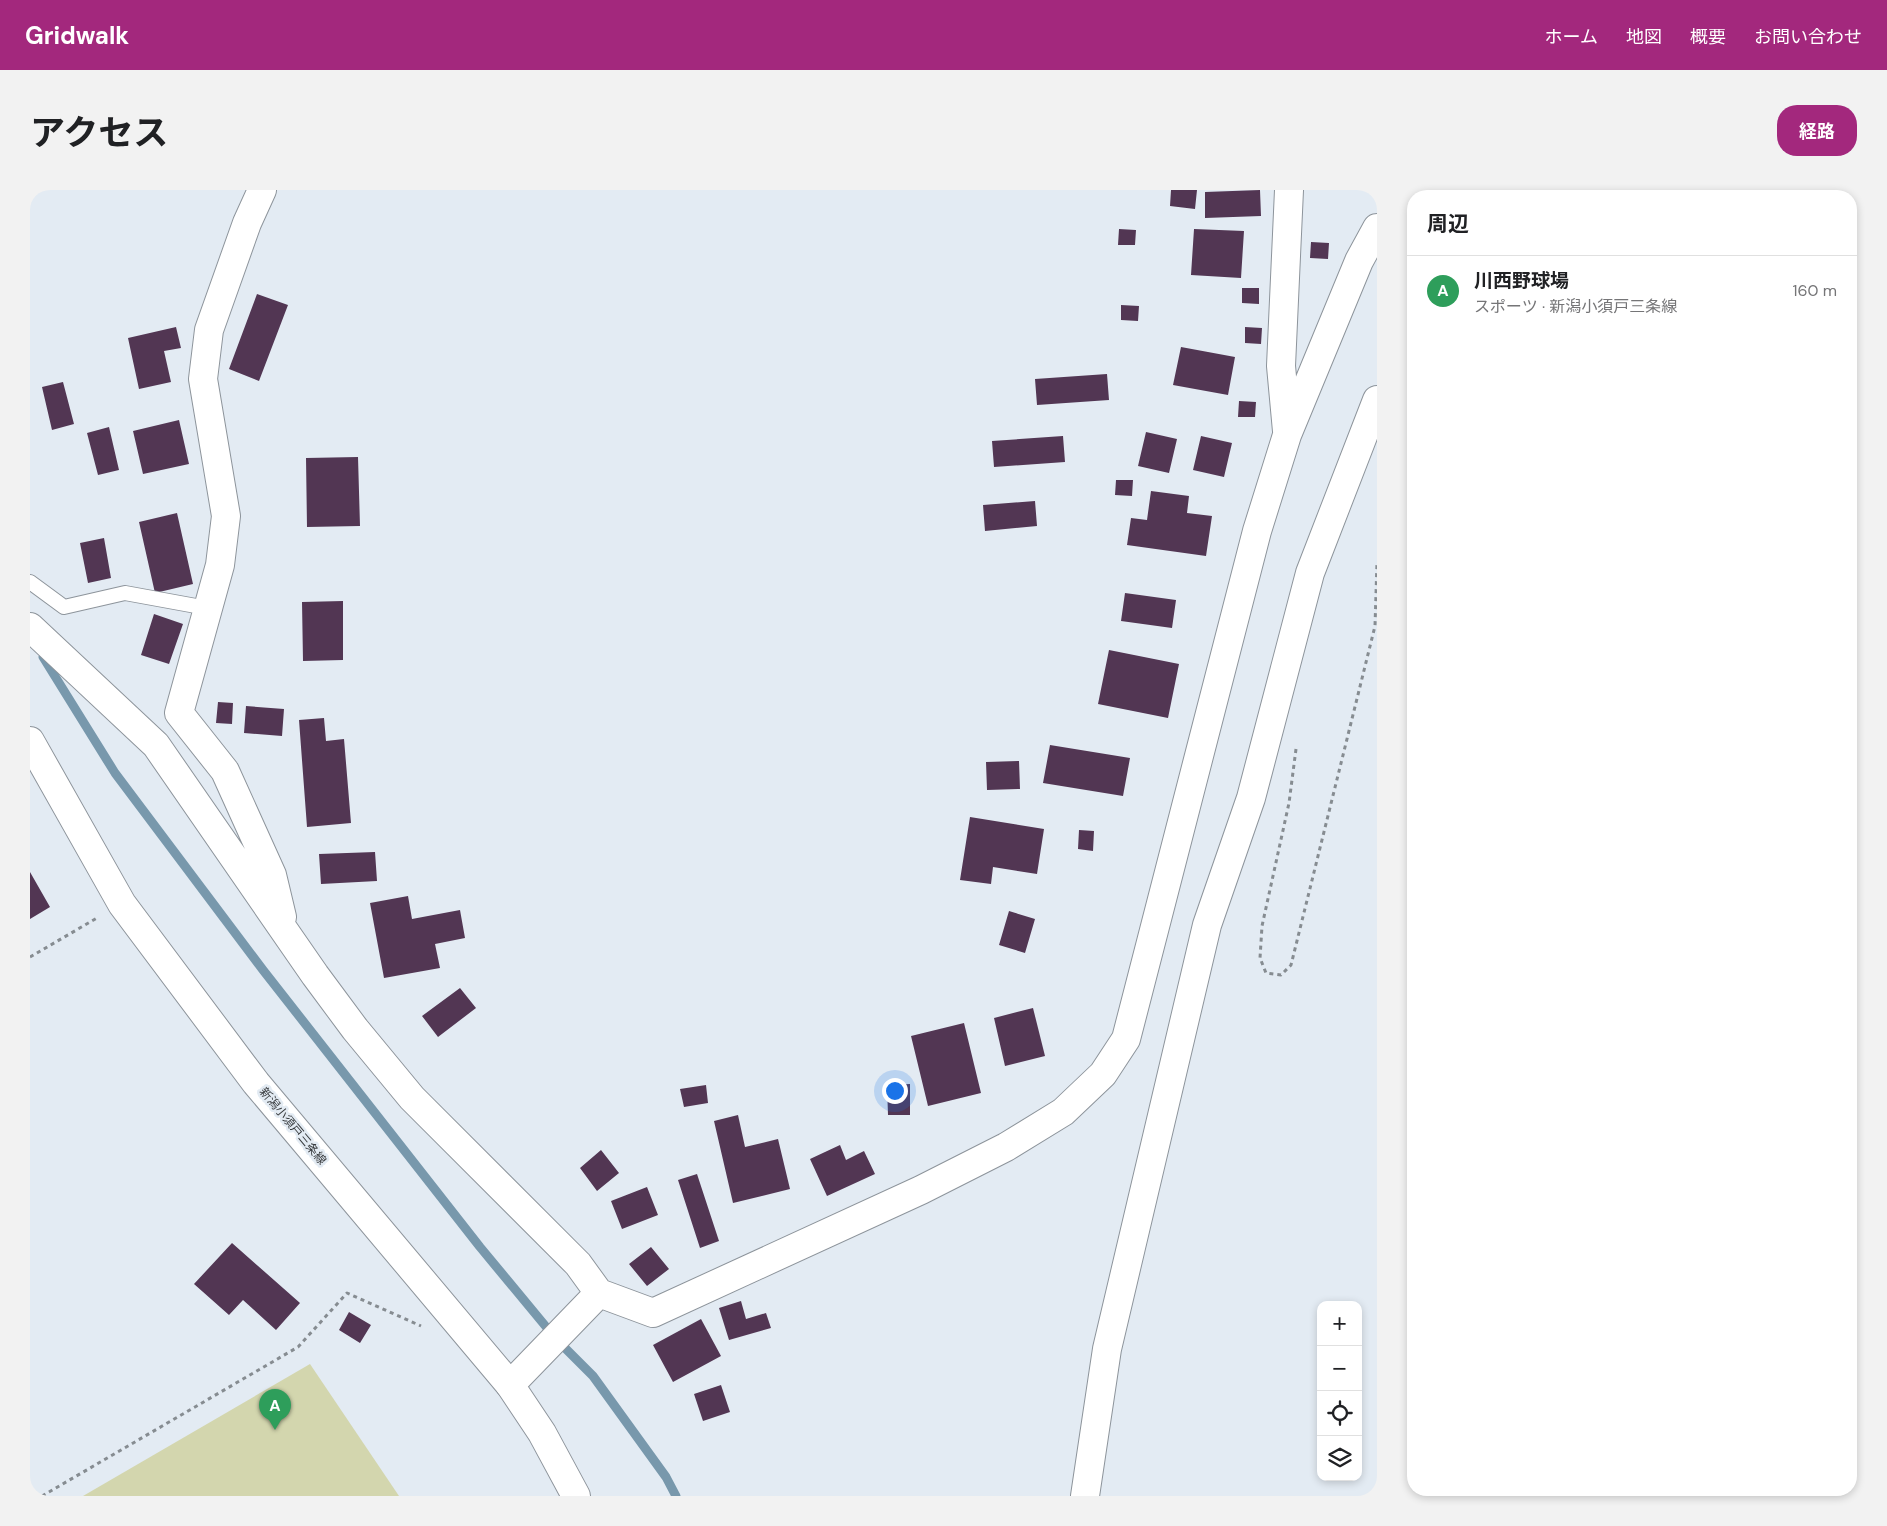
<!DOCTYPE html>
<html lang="ja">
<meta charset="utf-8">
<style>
body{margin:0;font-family:"DM Sans","Noto Sans JP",sans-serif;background:#f2f2f2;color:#202124}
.controls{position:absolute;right:15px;bottom:15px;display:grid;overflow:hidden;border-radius:10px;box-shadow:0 2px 8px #0003}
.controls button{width:45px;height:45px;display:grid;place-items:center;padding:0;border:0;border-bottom:1px solid #e0e0e0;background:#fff;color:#202124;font:25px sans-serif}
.you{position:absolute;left:864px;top:900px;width:18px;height:18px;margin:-12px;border:4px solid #fff;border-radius:50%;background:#1a73e8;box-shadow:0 0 0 8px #1a73e833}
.badge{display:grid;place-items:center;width:32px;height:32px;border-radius:50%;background:#a3287d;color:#fff;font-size:16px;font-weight:700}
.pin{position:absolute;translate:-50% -41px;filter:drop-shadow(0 1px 2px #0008)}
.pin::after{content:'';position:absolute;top:26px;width:18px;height:15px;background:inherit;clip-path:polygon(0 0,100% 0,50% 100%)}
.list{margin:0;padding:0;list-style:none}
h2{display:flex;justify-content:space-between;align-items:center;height:65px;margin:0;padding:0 20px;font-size:21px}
h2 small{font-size:16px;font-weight:400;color:#757577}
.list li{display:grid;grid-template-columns:32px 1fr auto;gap:15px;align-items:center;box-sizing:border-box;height:70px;padding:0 20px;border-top:1px solid #e0e0e0}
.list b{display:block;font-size:19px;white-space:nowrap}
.list p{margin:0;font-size:16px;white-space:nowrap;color:#757577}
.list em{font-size:16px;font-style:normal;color:#757577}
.icon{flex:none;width:28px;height:28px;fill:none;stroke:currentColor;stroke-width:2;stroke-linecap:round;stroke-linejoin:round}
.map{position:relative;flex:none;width:1347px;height:1306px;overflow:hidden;border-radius:20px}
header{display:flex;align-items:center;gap:30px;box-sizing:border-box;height:70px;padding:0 25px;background:#a3287d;color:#fff}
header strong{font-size:24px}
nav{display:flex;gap:28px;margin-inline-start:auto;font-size:18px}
.intro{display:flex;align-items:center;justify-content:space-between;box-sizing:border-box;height:120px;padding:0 30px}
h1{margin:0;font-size:35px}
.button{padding:12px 22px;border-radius:20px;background:#a3287d;color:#fff;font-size:18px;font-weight:700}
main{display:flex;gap:30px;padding:0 30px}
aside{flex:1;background:#fff;border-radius:20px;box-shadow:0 2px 8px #0003}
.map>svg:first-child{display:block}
</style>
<header>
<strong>Gridwalk</strong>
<nav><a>ホーム</a><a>地図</a><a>概要</a><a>お問い合わせ</a></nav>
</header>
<div class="intro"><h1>アクセス</h1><a class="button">経路</a></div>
<main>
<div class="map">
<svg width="1347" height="1306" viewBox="0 0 1347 1306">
<rect width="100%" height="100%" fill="#e3ebf3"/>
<!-- green -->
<path fill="#d3d6ae" d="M280,1174L369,1306H53Z"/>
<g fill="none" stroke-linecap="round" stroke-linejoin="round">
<!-- stream -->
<path stroke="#7898ac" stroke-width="9" d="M13,467L85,583L233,780L450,1057L527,1150L563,1186L636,1287L646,1306"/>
</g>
<!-- building -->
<path fill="#523653" d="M1141,0H1167L1165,19L1140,16Z
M1230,0L1231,26L1175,28V2Z
M1089,39L1106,40L1105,55H1088Z
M1164,39L1214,41L1211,88L1161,85Z
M1281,52L1299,53L1298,69L1280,68Z
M1212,98H1229V114L1212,113Z
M227,104L258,115L229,191L199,179Z
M1091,115L1109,116L1108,131L1091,130Z
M146,137L151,158L134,161L141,192L109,199L98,148Z
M1215,137L1232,138L1231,154L1215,153Z
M1151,157L1205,167L1198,205L1143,195Z
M1077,184L1079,210L1007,215L1005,189Z
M33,192L44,234L22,240L12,197Z
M1209,211L1226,212L1225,227H1208Z
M149,230L159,274L113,284L103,241Z
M79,237L89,280L68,285L57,243Z
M1116,242L1147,249L1139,283L1108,276Z
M1033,246L1035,272L964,277L962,251Z
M1171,246L1202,253L1194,287L1163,280Z
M328,267L330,336L277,337L276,268Z
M1086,290H1103L1102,306L1085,305Z
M1121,301L1159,306L1157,323L1182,326L1176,366L1097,355L1101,328L1117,330Z
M1005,311L1007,336L955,341L953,315Z
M147,323L163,394L125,403L109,332Z
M74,348L81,388L58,393L50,353Z
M1095,403L1146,410L1142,438L1091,431Z
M313,411V470L273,471L272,412Z
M124,424L153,434L139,474L111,465Z
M1079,460L1149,474L1138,528L1068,514Z
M188,512L203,513L202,534L186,533Z
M216,516L254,519L252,546L214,543Z
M294,528L296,551L314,549L321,633L277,637L269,530Z
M1020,555L1100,568L1093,606L1013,593Z
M989,571L990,599L957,600L956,572Z
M940,627L1014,639L1007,684L963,677L961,694L930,690Z
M1049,640L1064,641L1063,661L1048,659Z
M345,662L347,691L291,694L289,664Z
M0,682L20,717L0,729Z
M378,706L382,729L430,720L435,748L405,754L410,778L354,788L340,713Z
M979,721L1005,729L995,763L969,755Z
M430,798L446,818L408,847L392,826Z
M1003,818L1015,866L975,876L964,828Z
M934,833L951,903L898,916L881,846Z
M880,894V925H858L857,895Z
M676,895L678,913L654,917L650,899Z
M708,925L715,957L748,949L760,999L703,1013L684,931Z
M810,955L816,970L834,961L845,984L797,1006L780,969Z
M571,960L589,983L567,1001L550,978Z
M667,984L689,1051L670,1058L648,990Z
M617,997L628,1025L592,1039L581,1011Z
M202,1053L270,1113L246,1140L213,1110L199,1125L164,1094Z
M621,1057L639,1079L617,1096L599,1074Z
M711,1111L716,1129L736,1123L741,1138L699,1150L689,1118Z
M319,1122L341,1135L330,1153L309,1140Z
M671,1129L691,1166L643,1192L623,1155Z
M691,1195L700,1222L673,1231L664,1204Z"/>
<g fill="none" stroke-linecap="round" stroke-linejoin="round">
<defs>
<path id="service" d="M0,392L34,417L95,403L177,418"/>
<path id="minor" d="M232,0L217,33L179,140L173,189L196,326L190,375L149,523L195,581L242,685L252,727
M1257,241L1251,176L1259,0
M0,437L126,555L285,785L325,839L382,908L548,1074L569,1103L623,1123L891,1000L976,957L1033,922L1073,884L1096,849L1227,341L1257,245L1329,71L1347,38
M480,1195L569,1103
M1055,1306L1077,1159L1177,735L1221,608L1280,383L1347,210"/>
<path id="primary" d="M0,551L92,714L226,893L480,1195L512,1243L546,1306"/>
</defs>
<!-- service casing -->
<use href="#service" stroke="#8d949b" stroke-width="16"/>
<!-- minor casing -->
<use href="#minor" stroke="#8d949b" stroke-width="30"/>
<!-- primary casing -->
<use href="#primary" stroke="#8d949b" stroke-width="30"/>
<!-- path -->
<path stroke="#868c91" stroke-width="3" stroke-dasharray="4 4" stroke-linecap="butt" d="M1266,559L1259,613L1232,736L1230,768L1236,783L1251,785L1261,775L1345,436L1347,372
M0,767L67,728
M12,1306L268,1157L317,1103L391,1136"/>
<!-- service -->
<use href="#service" stroke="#fff" stroke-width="14"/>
<!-- minor -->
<use href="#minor" stroke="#fff" stroke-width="28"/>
<!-- primary -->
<use href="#primary" stroke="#fff" stroke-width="28"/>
</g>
<g text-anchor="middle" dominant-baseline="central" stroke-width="5" stroke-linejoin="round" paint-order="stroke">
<!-- street labels -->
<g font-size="12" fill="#36393c" stroke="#e3ebf3">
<text transform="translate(263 936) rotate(50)">新潟小須戸三条線</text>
</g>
</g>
</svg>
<div class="controls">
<button>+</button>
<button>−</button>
<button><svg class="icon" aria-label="locate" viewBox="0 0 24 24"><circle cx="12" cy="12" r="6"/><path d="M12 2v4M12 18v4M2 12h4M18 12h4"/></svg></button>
<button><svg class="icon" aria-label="layers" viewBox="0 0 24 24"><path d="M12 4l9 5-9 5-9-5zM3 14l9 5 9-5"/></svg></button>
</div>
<div class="you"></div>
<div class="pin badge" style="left:245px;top:1240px;background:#2e9e5b">A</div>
</div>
<aside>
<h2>周辺<small></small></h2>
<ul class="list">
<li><span class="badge" style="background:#2e9e5b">A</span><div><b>川西野球場</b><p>スポーツ · 新潟小須戸三条線</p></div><em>160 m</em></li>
</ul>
</aside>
</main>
